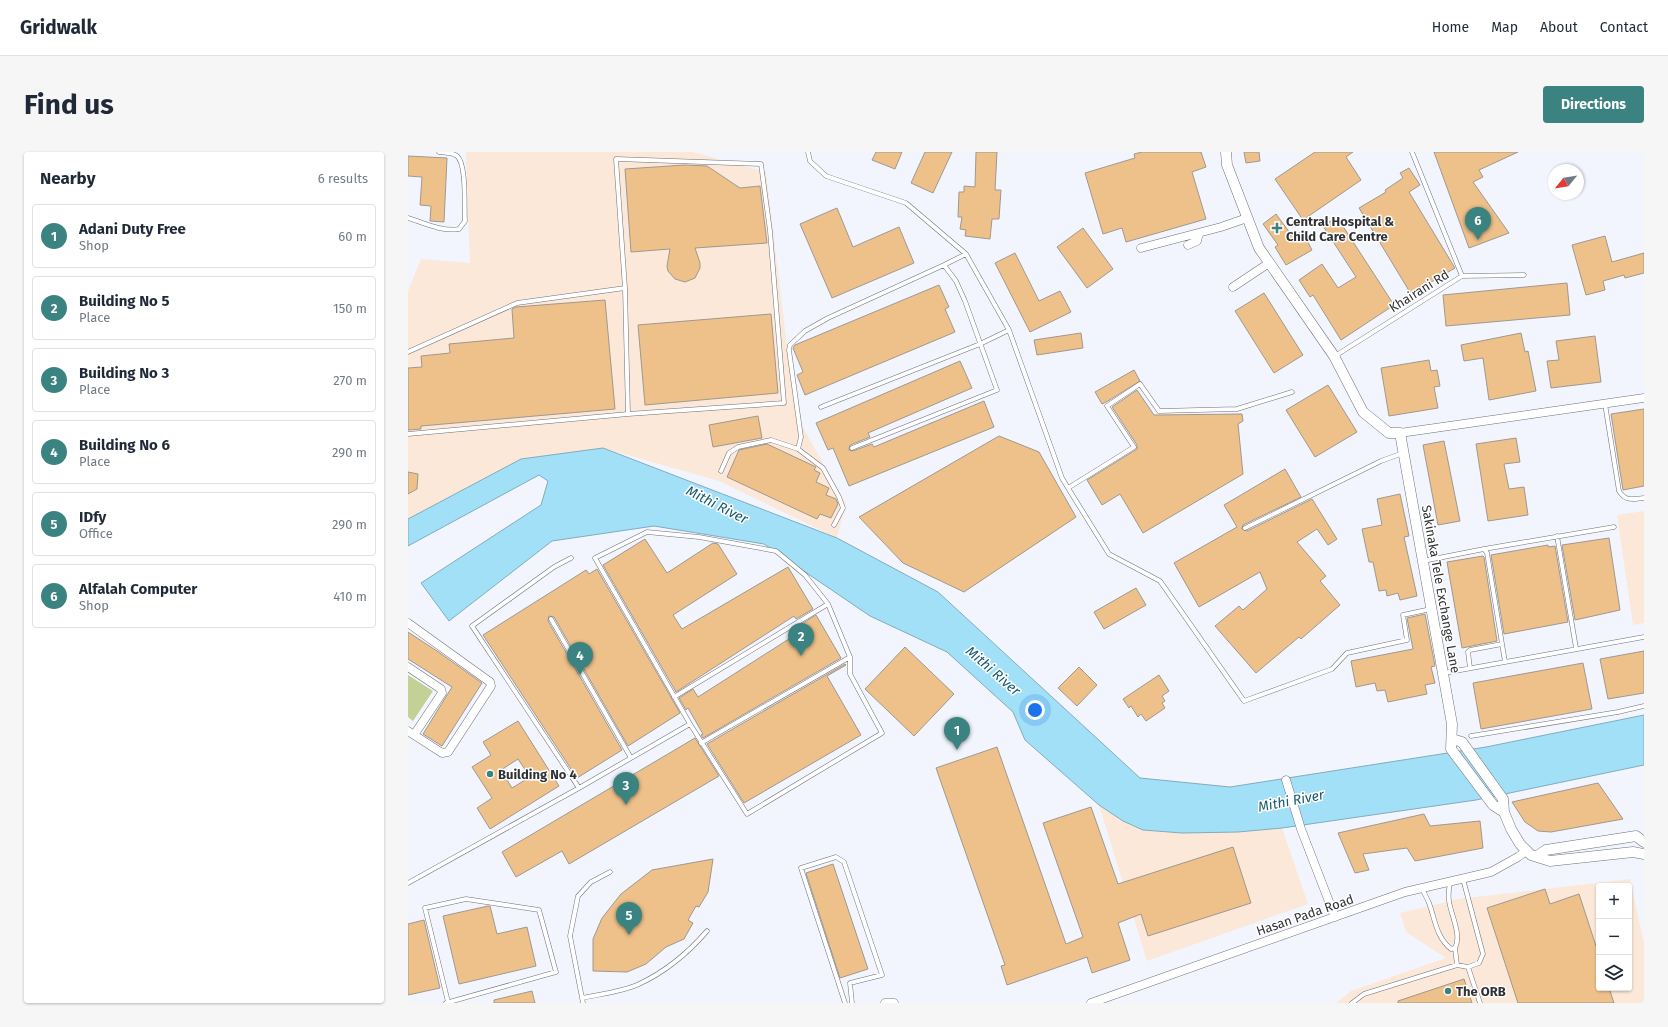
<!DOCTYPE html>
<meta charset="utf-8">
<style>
body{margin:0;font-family:"Fira Sans",sans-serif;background:#f6f6f7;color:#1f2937}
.controls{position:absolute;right:12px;bottom:12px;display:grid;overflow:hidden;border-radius:4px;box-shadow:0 1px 3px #0004}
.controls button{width:36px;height:36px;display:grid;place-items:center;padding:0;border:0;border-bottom:1px solid #e0e1e3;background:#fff;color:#1f2937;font:20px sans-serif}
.compass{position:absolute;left:1140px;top:12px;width:36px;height:36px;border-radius:50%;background:#fff;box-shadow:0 1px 3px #0004;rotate:240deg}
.you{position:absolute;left:627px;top:558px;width:14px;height:14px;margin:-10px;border:3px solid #fff;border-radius:50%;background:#1a73e8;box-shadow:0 0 0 6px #1a73e833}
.badge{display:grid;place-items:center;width:26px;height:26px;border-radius:50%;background:#3b8381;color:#fff;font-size:13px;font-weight:700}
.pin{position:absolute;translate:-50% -33px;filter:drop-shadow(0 1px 2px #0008)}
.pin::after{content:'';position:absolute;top:21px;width:14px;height:12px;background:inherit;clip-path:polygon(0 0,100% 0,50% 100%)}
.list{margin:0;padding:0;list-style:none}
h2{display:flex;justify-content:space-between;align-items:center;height:52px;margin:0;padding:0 16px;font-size:17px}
h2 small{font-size:13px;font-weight:400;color:#747a83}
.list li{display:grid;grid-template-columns:26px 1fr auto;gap:12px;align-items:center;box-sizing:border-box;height:64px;margin:0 8px 8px;padding:0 8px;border:1px solid #e0e1e3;border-radius:4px}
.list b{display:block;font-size:15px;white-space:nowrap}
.list p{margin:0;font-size:13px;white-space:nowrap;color:#747a83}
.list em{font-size:13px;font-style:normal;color:#747a83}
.icon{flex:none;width:22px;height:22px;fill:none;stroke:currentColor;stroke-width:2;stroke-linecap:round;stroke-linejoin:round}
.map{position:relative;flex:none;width:1236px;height:851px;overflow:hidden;border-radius:4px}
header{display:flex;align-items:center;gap:24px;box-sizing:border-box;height:56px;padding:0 20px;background:#fff;border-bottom:1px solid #e0e1e3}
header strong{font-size:19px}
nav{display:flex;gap:22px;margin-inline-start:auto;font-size:14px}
.intro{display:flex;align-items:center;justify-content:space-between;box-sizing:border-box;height:96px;padding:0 24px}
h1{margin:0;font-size:28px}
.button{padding:10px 18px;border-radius:4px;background:#3b8381;color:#fff;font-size:14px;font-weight:700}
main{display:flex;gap:24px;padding:0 24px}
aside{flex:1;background:#fff;border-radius:4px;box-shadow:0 1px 3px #0004}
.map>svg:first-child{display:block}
</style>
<header>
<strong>Gridwalk</strong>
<nav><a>Home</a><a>Map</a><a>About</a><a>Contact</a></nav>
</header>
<div class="intro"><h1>Find us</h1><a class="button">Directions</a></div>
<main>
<aside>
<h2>Nearby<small>6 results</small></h2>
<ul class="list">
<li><span class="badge">1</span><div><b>Adani Duty Free</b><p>Shop</p></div><em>60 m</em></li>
<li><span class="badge">2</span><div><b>Building No 5</b><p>Place</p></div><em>150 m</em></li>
<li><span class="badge">3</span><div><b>Building No 3</b><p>Place</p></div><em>270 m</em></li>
<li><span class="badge">4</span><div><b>Building No 6</b><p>Place</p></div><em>290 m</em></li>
<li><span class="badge">5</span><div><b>IDfy</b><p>Office</p></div><em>290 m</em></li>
<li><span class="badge">6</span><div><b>Alfalah Computer</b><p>Shop</p></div><em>410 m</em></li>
</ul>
</aside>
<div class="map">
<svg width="1236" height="851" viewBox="0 0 1236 851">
<rect width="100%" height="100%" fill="#f2f5fe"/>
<!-- commercial -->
<path fill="#fbe8d8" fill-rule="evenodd" d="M58,0H285L358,20L387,261L438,352L429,386L311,329L195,296L0,367V139L13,107L62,111Z
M1236,359V471L1225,473L1209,363Z
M691,653L715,669L830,680L874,676L900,752L739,809Z
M1222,727L1236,792V851H928L943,839L1038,806L998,780L992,761L1051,747ZM1191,734H1221V836H1191Z"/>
<!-- green -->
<path fill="#c3d096" d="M0,523L25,539L5,569L0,565Z"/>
<!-- water -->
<path fill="#a2e0f7" stroke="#80acbd" d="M195,296L429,386L530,440L732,626L822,635L1078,595L1236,563V613L1068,648L874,676L830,680L774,681L735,678L715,669L691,653L617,588L605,560L539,500L462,464L356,392L246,374L144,389L41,469L13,431L133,353L140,329L131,323L0,394V367L113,307Z"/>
<!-- building -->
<path fill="#eec18a" stroke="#9f988f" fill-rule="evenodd" d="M468,0H494L487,17L464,8Z
M517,0H544L525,41L503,31Z
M568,0H589L587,38H593L591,67H584L582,87L557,84L558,78L552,77L554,65H550L551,40H556V34L567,35Z
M734,0H793L798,15L784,20L798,67L718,90L714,76L695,82L677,21L727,6L726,2Z
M836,0H851L852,9L838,11Z
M907,0H945L938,5L953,28L895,68L867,27Z
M1026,0H1110L1071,18L1075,25L1065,30L1101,81L1061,96Z
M0,4L39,6L36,70L22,69L23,54L12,53L14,25L0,24Z
M277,13L299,14L332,36L352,34L359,91L287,96L292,111V116L287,126L277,130L267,127L260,119L259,114L262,97L223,100L217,17Z
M1001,16L1012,33L1001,40L1047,116L1003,142L951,56L978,40L977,38L995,26L992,21Z
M429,56L445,95L491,75L506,111L424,146L392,72Z
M868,62L885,85L894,79L904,98L878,113L867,95L870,93L855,72Z
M929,65L986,153L933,188L905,143L902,145L891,128L914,112L930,136L948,125L915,74Z
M675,76L705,117L679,136L649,95Z
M1197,84L1204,110L1236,101V121L1217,126L1216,123L1195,129L1197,138L1178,143L1164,93Z
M607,101L631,149L652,139L663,160L622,180L587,111Z
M1159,131L1162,163L1038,174L1035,143Z
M531,133L541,155L537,157L547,180L397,243L389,223L395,220L385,196L387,193Z
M856,141L895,203L866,221L827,159Z
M197,148L207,257L13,274V277L0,278V216L14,215L13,204L42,201L41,192L106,186L104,157L108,155Z
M363,162L370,241L237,253L230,173Z
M673,181L675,196L629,203L626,188Z
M1113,181L1117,200L1120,199L1128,239L1081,248L1075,206L1056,209L1053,193Z
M1187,184L1193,230L1143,236L1139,209L1151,208L1148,189Z
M1021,208L1023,219L1029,218L1032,234L1026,235L1030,256L981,264L973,216Z
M552,209L564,236L460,281L462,285L442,293L441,298L445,299L464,292L466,295L576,249L586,275L441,334L425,296L420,298L408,271Z
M726,218L732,229L700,249L694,252L687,240Z
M920,233L949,280L907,305L878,258Z
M729,238L746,263L834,262L835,269L830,272L835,322L735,381L712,342L694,353L679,328L729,297V293L704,255Z
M1236,257V334L1215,338L1203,262Z
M350,264L354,286L305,295L301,273Z
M591,284L631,300L668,365L556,440L495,411L451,365Z
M1108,286L1112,310L1096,312L1101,337L1116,335L1120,363L1080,369L1068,292Z
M1036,289L1052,369L1030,373L1015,293Z
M359,292L408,315L406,318L412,321L408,330L421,336L418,343L428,347L430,352L423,366L412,362L409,367L319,325L331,298Z
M877,317L893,345L835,373L834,377L839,379L904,347L929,387L920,393L909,377L889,390L918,424L912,429L932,453L893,487L891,485L848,521L807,474L831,454L835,458L859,437L852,420L791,455L766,411L829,375L816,353Z
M0,320L10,322L9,337L0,342Z
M992,342L1001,384L996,385L1009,444L992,448L990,441L979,444L978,438L971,439L965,410H961L954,377L974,373L969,347Z
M1201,386L1212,458L1167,468L1154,393Z
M237,387L259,421L305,391L310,392L329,422L265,463L274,477L380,415L405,457L388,467L386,464L268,540L195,413Z
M1140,393V395L1147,394L1160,470L1096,482L1083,403Z
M1075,404L1076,405L1089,489L1054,496L1039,410Z
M189,417L272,561L220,594L146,465L141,464L140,469L214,598L169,626L75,483L178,418L181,422Z
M728,436L738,453L696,477L686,460Z
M1017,462L1027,514L1023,515L1027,531L1017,533L1019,542L980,550L977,538L969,539L967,531L948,535L943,509L1005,497L999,466Z
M408,463L433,506L295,586L293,583L295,582L280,556L278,558L271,546L285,537L290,545L395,478L392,473Z
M0,480L29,499L74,531L34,594L15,582L44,535L0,507Z
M497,495L546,542L506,584L457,537Z
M1236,499V541L1200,547L1192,507Z
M1175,511L1184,557L1073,577L1065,531Z
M437,512L438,513L419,524L453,583L336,651L299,592Z
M671,515L689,533L669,554L650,536Z
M751,523L761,539L754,544L757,549L754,551L757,556L738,569L733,562L730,565L723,554L721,556L715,547Z
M110,569L151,634L82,677L69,656L84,646L64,615L83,603L75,590ZM110,607L122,625L104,636L93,618Z
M287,586L311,624L161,712L154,699L108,725L94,700Z
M589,595L658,792L675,785L635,671L683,655L710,732L825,695L843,751L740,784L733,762L710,771L722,808L684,821L679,805L599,833L593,814L597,813L528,616Z
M1190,631L1215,667L1143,680L1130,679L1117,670L1104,650Z
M1016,662L1022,674L1072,669L1075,696L1007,709L999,696L955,702L961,718L947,721L930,681Z
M305,707L300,740L291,755L288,754L280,768L285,771L276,787L258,795L238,812L219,820L185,819V787L194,766L213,742L244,718Z
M425,712L460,817L432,826L398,721Z
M1137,737L1142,752L1171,742L1188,794L1191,793V836H1201L1206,851H1110L1079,756Z
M80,754H82L89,782L119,775L128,814L51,832L35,764Z
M16,768L32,836L0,843V772Z
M1056,827L1064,851H990V849Z
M124,839L127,851H86V848Z"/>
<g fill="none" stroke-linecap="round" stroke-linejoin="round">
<defs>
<path id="service" d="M400,0L402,9L418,24L498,51L558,102L601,178L654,326L660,336L701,402L752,429L836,549L924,517L939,501L999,488L995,463L1023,457
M1004,0L1054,124
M0,66C16,71 34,80 51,77L57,69C56,56 59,12 49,4C44,0 36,1 31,0
M0,200L109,151L217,136L220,262
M927,204L1054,124L1116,123
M1197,252L1211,339C1218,350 1225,347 1236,346
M413,255L572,192L601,178
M0,282L220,262L376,251L362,79L353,12L208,7L217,136
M444,296L589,238L557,149L548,129L536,113
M390,297L415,316L431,345L435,356L426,373
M313,319L321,301L330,295L363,288L390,297L393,285L381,198L382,193L397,179L420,166L536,113L558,102
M660,336L726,295L699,254L732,232L751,259L829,257L884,240
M837,376L973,309L995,301
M1149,384L1168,496
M1076,397L1206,375
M163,406L146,415L64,474L171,636
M1015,409L1076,397L1079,401L1097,510
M143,467L223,606
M1062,516L1060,500L1062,498L1094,492
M1036,521L1236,485
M266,545L420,452
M1063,584L1210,560L1236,554
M293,591L442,505
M1055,727L1075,802L1071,811L1060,815
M0,731L171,636L282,572L187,406L239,380L291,385L368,399L397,423L420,452L442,505V522L474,581L339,662L282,572
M1014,736C1016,741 1019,746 1021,751C1027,767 1028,785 1043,797L1047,796C1054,783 1043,763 1041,749C1040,743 1041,736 1042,730
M1047,796L1049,813
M174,846C192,842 214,840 231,832C257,820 280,801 299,779
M38,851L148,820L131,758L58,747L17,756L40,850
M175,851L162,784L170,744L183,730L202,720
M437,851L393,716L428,705L436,710L474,823L442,831L444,851
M944,851L956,842L1049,813L1060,815L1072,851"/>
<path id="minor" d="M780,93L789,89L791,81
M733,96L813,75L839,66
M825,135L861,111
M992,281L1236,246
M0,471L82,530L83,534L40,600L34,601L0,579
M0,515L33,537L34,541L6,583
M878,628L893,677L927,765
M477,851H486
M683,851L997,740L1083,720L1110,705L1118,699"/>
<path id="tertiary" d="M818,0L819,13L851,96L926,204L955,260L981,281H992L1044,572L1043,597L1085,653L1096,660
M1044,587L1054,590L1095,647L1096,660L1103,677L1112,692L1123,703L1142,709L1225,700L1236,702
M1129,704L1138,698L1228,684L1236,690"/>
</defs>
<!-- service casing -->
<use href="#service" stroke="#6d707a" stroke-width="5"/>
<!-- minor casing -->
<use href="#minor" stroke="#6d707a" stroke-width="9"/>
<!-- tertiary casing -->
<use href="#tertiary" stroke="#6d707a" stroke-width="11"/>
<!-- service -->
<use href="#service" stroke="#fff" stroke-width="4"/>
<!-- minor -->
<use href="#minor" stroke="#fff" stroke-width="8"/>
<!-- tertiary -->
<use href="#tertiary" stroke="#fff" stroke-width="10"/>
</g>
<!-- markers -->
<g fill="#3b8381" stroke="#fff" stroke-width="1.5">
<path d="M867 70h4v4h4v4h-4v4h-4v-4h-4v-4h4z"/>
<circle cx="82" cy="622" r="4"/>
<circle cx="1040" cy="839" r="4"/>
</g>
<g text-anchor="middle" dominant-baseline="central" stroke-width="3" stroke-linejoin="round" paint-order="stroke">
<!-- poi labels -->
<g font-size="13" font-weight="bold" fill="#303135" stroke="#fff" text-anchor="start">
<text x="878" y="69">Central Hospital &amp;<tspan x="878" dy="15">Child Care Centre</tspan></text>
<text x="90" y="622">Building No 4</text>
<text x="1048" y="839">The ORB</text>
</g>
<!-- street labels -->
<g font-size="13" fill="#303135" stroke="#fff">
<text transform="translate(1011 139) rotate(-32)">Khairani Rd</text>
<text transform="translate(1033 437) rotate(80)">Sakinaka Tele Exchange Lane</text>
<text transform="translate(897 763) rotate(-19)">Hasan Pada Road</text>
</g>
<!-- water labels -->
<g font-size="14" font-style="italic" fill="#195a6e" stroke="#fff">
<text transform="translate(309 353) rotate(27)">Mithi River</text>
<text transform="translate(585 519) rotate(41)">Mithi River</text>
<text transform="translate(883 649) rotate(-11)">Mithi River</text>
</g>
</g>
</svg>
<div class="controls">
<button>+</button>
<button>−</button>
<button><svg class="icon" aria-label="layers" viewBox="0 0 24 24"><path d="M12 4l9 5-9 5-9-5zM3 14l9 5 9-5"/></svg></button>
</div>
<svg class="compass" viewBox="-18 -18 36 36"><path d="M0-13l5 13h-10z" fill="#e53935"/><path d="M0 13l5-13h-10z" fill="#747a83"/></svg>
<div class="you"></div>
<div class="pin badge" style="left:549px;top:598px">1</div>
<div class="pin badge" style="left:393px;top:504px">2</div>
<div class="pin badge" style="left:218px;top:653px">3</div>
<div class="pin badge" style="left:172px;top:523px">4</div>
<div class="pin badge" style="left:221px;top:783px">5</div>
<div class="pin badge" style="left:1070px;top:88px">6</div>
</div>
</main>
